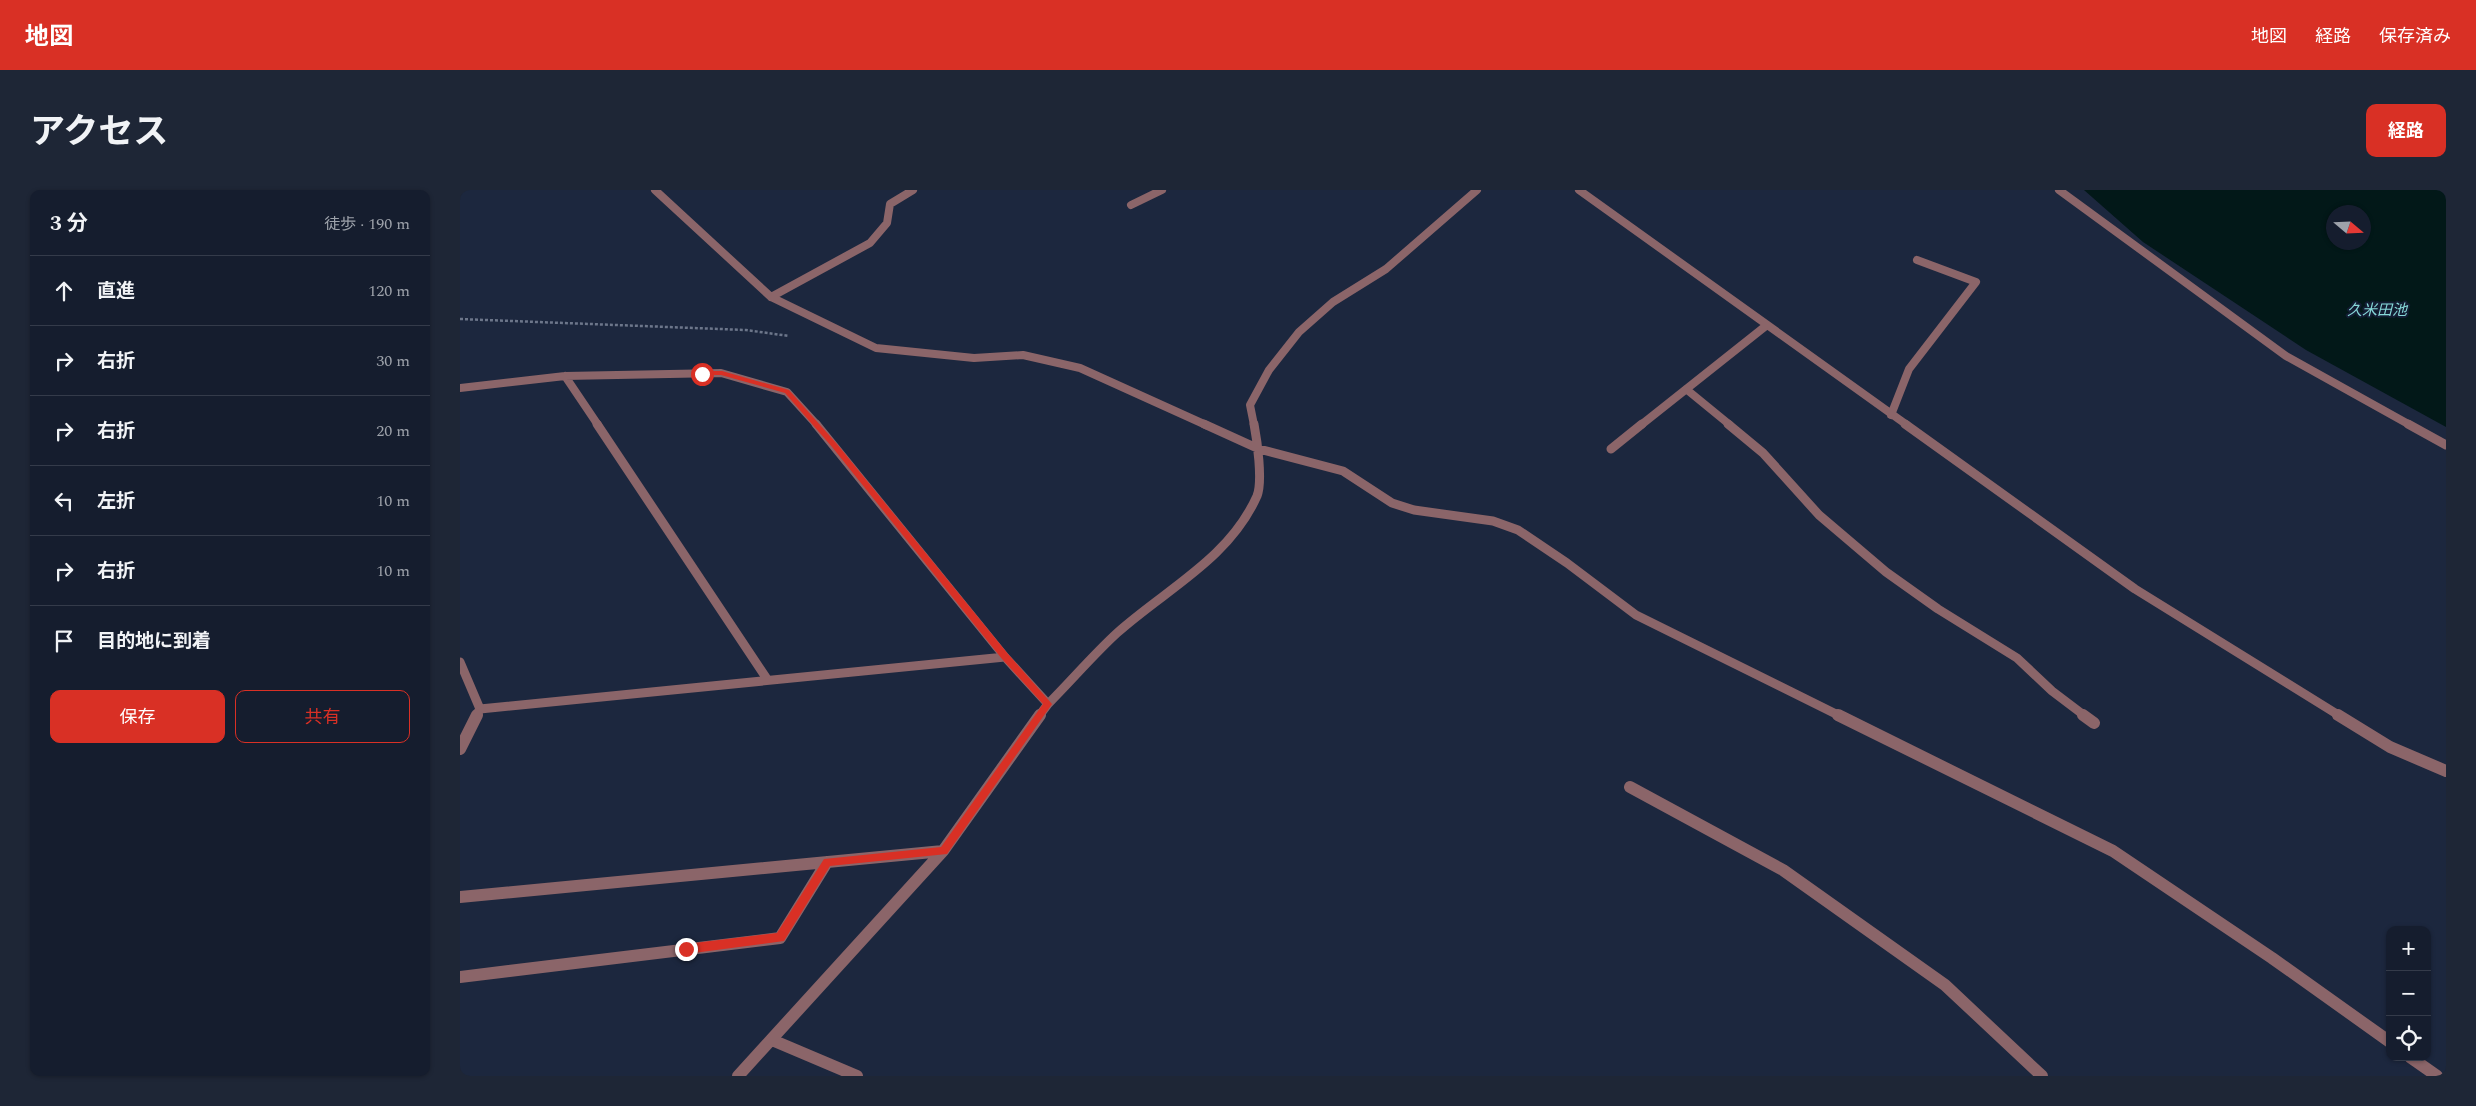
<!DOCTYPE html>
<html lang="ja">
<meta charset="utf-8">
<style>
body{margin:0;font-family:Spectral,"Noto Sans JP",serif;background:#1e2636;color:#f1f3f6}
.controls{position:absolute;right:15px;bottom:15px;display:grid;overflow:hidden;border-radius:10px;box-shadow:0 1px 4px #0004}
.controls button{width:45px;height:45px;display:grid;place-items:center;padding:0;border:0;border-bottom:1px solid #343b4a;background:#151d2e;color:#f1f3f6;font:25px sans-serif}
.compass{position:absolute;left:1866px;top:15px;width:45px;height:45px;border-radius:50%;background:#151d2e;box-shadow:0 1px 4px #0004;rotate:109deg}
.stop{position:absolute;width:15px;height:15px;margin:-11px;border:4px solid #d93025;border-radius:50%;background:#fff}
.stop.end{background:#d93025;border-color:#fff;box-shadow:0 1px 5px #0008}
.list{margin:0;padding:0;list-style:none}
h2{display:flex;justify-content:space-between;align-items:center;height:65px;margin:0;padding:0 20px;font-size:21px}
h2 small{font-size:16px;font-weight:400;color:#9da2aa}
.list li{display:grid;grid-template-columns:32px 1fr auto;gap:15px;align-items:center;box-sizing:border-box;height:70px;padding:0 20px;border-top:1px solid #343b4a}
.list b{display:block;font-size:19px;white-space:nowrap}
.list em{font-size:16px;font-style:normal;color:#9da2aa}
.actions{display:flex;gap:10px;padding:15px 20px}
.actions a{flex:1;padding:11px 0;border:1px solid #d93025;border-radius:10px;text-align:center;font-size:18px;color:#d93025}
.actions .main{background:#d93025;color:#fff}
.icon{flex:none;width:28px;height:28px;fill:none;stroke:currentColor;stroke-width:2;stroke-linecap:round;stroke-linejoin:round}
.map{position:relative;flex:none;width:1986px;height:886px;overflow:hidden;border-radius:10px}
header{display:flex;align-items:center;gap:30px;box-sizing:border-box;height:70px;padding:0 25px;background:#d93025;color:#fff}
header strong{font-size:24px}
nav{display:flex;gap:28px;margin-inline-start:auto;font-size:18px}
.intro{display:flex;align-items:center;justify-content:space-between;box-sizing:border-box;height:120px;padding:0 30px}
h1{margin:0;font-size:35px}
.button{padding:12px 22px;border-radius:10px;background:#d93025;color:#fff;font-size:18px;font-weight:700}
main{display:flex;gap:30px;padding:0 30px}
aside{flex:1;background:#151d2e;border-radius:10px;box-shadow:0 1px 4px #0004}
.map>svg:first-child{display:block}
</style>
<header>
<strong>地図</strong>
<nav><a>地図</a><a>経路</a><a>保存済み</a></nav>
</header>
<div class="intro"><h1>アクセス</h1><a class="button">経路</a></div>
<main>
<aside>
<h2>3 分<small>徒歩 · 190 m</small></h2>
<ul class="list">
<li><svg class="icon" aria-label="ahead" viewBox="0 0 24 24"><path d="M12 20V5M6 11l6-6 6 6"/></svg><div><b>直進</b></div><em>120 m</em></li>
<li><svg class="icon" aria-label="right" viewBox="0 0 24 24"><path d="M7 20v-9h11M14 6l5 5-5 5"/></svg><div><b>右折</b></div><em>30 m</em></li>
<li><svg class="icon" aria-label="right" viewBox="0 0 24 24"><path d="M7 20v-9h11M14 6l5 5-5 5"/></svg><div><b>右折</b></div><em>20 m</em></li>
<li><svg class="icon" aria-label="left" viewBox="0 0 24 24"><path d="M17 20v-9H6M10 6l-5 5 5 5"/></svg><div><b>左折</b></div><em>10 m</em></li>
<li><svg class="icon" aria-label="right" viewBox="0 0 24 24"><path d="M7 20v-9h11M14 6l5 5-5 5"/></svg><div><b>右折</b></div><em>10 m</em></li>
<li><svg class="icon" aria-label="arrive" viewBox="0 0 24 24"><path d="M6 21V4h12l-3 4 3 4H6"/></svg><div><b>目的地に到着</b></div></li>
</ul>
<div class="actions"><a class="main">保存</a><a>共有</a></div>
</aside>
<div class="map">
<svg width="1986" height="886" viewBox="0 0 1986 886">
<rect width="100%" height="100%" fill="#1c273e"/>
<!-- water -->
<path fill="#021818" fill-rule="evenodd" d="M1624,0H1986V237L1846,160L1683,52ZM1874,22H1904V52H1874Z"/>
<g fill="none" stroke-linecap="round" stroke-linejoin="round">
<!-- path -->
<path stroke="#6c768a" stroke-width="2.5" stroke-dasharray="3 2" stroke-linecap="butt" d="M0,129L286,140L329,146"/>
<!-- street-far2 -->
<path stroke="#8b6569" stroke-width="8" d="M195,0L311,107L416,158L514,168L563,165L620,178L746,235
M1119,0L1447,235
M1599,0L1826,166L1950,235
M671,15L702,0
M311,107L410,53L427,33L430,14L453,0
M105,186L138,235
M0,198L105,186L261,183L327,202L357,235
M1226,199L1270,235
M1431,225L1449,179L1516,92L1457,70
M794,235L790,215L809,180L839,142L873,112L926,79L1017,0
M1181,235L1307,135"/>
<!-- street-far1 -->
<path stroke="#8b6569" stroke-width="9" d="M137,234L307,489
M356,234L545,467L588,514L579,526
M744,234L799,259L883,281L932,313L954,320L1033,331L1058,340L1107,373L1176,425L1380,526
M1268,234L1303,263L1359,325L1426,382L1478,419L1557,468L1592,501L1625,526
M1445,234L1675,399L1880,526
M1948,234L1986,255
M1151,259L1182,234
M0,472L20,519
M588,514C611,491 633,465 657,443C706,399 769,369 797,306C803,291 797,250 794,234
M16,526L20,519L545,467"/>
<!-- street -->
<path stroke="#8b6569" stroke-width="12" d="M1378,525L1653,661L1812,768L1930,852
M1623,525L1634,533
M1878,525L1930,557L1986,581
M0,559L17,525
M1170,597L1323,680L1485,795L1582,886
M0,707L483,661
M0,787L320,748L367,672
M312,850L397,886
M1950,867L1977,886
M278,886L483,661L580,525"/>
</g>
<!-- route -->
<path fill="#d93025" d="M242,181H262L329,200L377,254L548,464L592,514L487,664L370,676L324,751L226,764L221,759L226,754L317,743L364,669L481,657L583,514L542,469L372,257L325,203L261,185H240Z"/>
<g text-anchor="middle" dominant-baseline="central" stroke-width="4" stroke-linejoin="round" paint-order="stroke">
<!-- far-water labels -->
<g font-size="15" font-style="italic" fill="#86d8d8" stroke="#131d33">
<text x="1917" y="120">久米田池</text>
</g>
</g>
</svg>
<div class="controls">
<button>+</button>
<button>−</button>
<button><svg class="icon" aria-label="locate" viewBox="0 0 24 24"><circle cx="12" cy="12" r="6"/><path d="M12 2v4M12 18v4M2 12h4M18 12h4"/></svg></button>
</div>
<svg class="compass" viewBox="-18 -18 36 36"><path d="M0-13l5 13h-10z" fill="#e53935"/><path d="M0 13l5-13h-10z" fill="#9da2aa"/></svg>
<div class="stop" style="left:242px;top:184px"></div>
<div class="stop end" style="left:226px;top:759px"></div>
</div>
</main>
